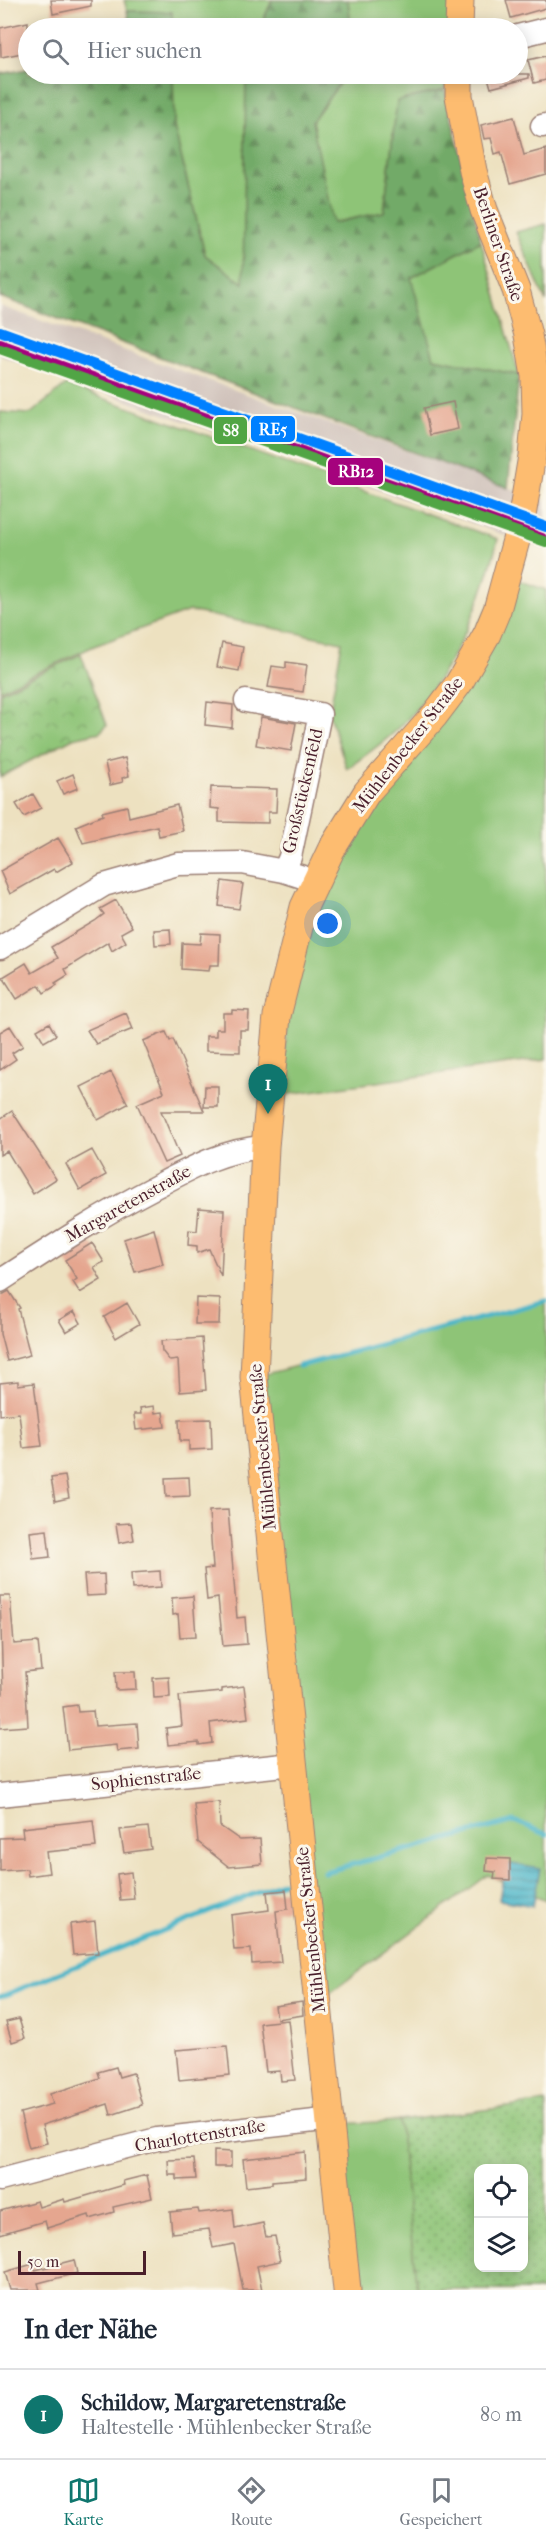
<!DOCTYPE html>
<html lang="de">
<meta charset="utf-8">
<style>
body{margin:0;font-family:"IM FELL French Canon",serif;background:#f6f6f7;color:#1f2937}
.controls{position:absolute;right:18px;bottom:18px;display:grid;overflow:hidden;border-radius:12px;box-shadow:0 3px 15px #0003}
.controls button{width:54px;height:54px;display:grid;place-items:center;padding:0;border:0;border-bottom:2px solid #e0e1e3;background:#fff;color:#1f2937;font:30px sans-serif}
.scale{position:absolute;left:18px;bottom:15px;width:128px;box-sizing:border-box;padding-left:6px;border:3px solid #4a1f2b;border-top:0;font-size:16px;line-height:21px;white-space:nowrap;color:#4a1f2b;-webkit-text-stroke:4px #fbf7ec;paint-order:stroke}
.you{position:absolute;left:328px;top:924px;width:21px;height:21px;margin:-15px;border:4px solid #fff;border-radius:50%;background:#1a73e8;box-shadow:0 0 0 9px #1a73e833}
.badge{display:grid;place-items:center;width:39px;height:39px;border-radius:50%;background:#0f766e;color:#fff;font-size:20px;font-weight:700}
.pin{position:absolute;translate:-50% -50px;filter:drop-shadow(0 2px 3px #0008)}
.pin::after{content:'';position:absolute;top:32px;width:21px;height:18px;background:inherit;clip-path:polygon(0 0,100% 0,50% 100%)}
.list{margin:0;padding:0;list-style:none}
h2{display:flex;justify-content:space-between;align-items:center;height:78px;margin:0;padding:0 24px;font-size:26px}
h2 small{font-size:20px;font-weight:400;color:#747a83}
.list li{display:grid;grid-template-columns:39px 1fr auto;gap:18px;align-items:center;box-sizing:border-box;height:90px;padding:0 24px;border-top:2px solid #e0e1e3}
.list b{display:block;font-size:22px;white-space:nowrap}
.list p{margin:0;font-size:20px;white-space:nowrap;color:#747a83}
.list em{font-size:20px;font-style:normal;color:#747a83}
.icon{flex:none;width:33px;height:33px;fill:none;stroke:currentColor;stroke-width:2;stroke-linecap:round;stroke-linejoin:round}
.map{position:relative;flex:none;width:546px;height:2290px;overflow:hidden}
.search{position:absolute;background:#fff;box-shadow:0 3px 15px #0003;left:18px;right:18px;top:18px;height:66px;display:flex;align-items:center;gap:15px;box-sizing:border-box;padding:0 21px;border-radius:33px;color:#747a83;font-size:22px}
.sheet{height:168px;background:#fff}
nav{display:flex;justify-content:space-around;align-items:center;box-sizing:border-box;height:84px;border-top:2px solid #e0e1e3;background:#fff;font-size:16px;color:#747a83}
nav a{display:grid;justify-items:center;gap:3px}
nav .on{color:#0f766e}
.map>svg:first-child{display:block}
</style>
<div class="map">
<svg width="546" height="2290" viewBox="0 0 546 2290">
<defs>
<pattern id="forest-firs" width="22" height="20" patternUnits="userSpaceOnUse" patternTransform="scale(1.5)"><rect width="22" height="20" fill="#72aa68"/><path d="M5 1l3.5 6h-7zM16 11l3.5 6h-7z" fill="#608a56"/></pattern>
<pattern id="park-crowns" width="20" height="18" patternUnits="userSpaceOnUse" patternTransform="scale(1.5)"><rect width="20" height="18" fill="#8ec477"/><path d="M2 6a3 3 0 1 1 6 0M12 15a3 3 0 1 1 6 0" fill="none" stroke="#769f62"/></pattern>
<pattern id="garden-dots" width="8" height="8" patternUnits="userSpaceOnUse" patternTransform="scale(1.5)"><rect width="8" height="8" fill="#8ec477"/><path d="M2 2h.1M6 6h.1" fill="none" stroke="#769f62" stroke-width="1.8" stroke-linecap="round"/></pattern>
<pattern id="water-rules" width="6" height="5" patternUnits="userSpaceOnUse" patternTransform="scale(1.5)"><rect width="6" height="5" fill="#4cb6c9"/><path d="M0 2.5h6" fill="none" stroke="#4193a3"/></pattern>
</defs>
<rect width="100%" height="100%" fill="#fbf7ec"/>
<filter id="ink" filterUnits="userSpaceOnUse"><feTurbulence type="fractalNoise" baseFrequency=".0167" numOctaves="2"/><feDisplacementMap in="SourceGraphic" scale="12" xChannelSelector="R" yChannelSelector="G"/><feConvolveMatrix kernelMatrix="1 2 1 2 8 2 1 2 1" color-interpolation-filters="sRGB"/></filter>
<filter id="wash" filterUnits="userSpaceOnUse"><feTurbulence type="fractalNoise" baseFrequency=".008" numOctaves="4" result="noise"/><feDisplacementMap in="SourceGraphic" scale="24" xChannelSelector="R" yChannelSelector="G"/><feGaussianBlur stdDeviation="1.35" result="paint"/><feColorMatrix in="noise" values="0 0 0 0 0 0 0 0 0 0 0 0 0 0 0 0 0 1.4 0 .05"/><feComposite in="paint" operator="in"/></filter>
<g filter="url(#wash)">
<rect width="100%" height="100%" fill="#ede1c0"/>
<!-- railway -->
<path fill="#cfc1ba" d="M0,306L546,501V550L0,356Z"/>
<!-- grass -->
<path fill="#8ec477" stroke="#6c7251" stroke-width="1.5" d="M124,0H272L260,28H172V12L127,11Z
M348,0H451L449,28H351Z
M173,74H246L244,284L205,255L174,127Z
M346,74H446L445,90L397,101L384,212L332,223L312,121Z
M546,224V302L516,232Z
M481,241L519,375L433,358L410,277Z
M66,385L498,539C481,608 451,674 401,726C385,742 365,755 347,769L329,715L342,642L189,611L94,646L0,690V412L30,414Z
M507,576L546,590V1059L282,1095L288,1017L304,907L375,799Z
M546,1301V1900L488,1875L319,2001L254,1377Z
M399,2121L417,2290H350L338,2124Z"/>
<!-- forest -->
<path fill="url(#forest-firs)" stroke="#5e644a" stroke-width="1.5" d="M272,0H348L351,28H260Z
M127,11L172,12V28H130Z
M28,69V74H173L174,127L205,255L243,283L246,74H346L312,121L333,223L384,212L397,101L445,90L481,241L411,278L434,358L519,375L508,488L0,297V74Z"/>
<!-- park -->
<path fill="url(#park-crowns)" stroke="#6c7251" stroke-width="1.5" d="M81,654L107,725L100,732L73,738L0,777V692Z"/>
<!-- garden -->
<path fill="url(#garden-dots)" stroke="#6c7251" stroke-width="1.5" fill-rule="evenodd" d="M546,2102V2290H417L399,2121ZM478,2168H524V2268H478Z"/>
<!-- water -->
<path fill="url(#water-rules)" stroke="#4b6a7a" stroke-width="1.5" d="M506,1863L540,1869L533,1906L499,1900Z"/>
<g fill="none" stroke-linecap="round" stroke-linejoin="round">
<!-- stream -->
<path stroke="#4cb6c9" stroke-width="5" d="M299,1366L546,1301
M324,1872L514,1821L546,1834
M0,1997L283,1882"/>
</g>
<g id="blocks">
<!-- building -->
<path fill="#e5a68f" d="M51,0H91V6L53,14Z
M506,0H546V8L511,18Z
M28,22V52L1,57L0,28Z
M546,56V80L534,83L528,60Z
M487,74H529V78L491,88Z
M514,117L524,155L546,149V174L510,184L501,152L495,154L491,138L484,139L481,125Z
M453,402L458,429L430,435L424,408Z
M222,643L243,647L239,671L217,667Z
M286,662L307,665L303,692L268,687L272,666L286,668Z
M207,702L233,705L232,728L205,725Z
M261,717L296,723L291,751L256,745Z
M125,758L129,776L122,778L123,782L110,785L105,763Z
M73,774L78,788L63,794L57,781Z
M211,787L277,789L276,812H268V823L219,822V809L210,808Z
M33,794L41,808L24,817L16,804Z
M177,805L183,831L159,836L157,826L83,843L76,826L103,815L102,812L127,806L129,817Z
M58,838L73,862L56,872L54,869L10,894L0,871Z
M222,881L243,884L239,909L219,906Z
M116,900L132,927L121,933L126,942L112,951L108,942L65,969L68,975L55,983L57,985L44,993L39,985L17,999L3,977L26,963L32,973L58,958L51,947L95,921L104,914L100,909Z
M170,929L171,944L155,945L154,930Z
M201,933L220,934L219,965H210L209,971L181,969L182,943L200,944Z
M232,1010L249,1011L248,1030H240V1052L206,1051V1036H216V1029H223V1013H232Z
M126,1013L133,1029L96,1044L87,1030Z
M49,1023L56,1035L44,1042L37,1030Z
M10,1026L23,1046L12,1053L16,1059L0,1070V1032Z
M166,1032L170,1041L173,1039L204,1111H161L180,1156L164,1163L137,1104L164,1092L143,1041Z
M111,1072L128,1104L98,1120L81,1087Z
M205,1086H218V1107H204Z
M12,1111L56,1179L33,1194L7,1151L0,1155V1119Z
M92,1150L106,1175L80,1190L66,1164Z
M199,1208L224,1210L221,1276L209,1249L197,1253V1246L188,1245L189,1230L197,1231Z
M154,1229L163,1264L135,1272L124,1239Z
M92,1243L104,1262L94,1267L101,1280L80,1293L73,1282L77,1279L65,1260Z
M9,1291L20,1308L18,1309L30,1355L7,1361L0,1334V1296Z
M196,1298L220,1299L219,1324H195Z
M127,1303L139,1324L116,1338L104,1317Z
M74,1311L81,1323L66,1332L59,1320Z
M202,1338L206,1390L180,1392L178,1360L170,1361L162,1351L161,1341Z
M18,1381V1385L34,1383L42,1446L23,1448L19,1413L0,1415V1383Z
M154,1406L155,1413L163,1412L165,1427L136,1430L134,1414H141L140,1408Z
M211,1419L212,1449L189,1450V1441H180L179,1420Z
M65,1476L69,1498L55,1501L51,1478Z
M189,1477L190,1496L166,1497L165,1478Z
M228,1510L237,1618L245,1617L247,1644L223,1646L218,1598L207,1600L204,1569L213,1568L209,1511Z
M131,1523L134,1540L119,1543L116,1524Z
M47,1530L50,1557L33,1559L30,1532Z
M160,1571L161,1587L132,1589L131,1573Z
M104,1574L105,1595L86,1596L84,1575Z
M0,1596H10L14,1644L38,1642L41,1670L25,1672L28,1726L0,1728V1694H3Z
M193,1596L196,1636L180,1637L178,1614L173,1615L172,1598Z
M115,1672H135L136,1689L116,1690Z
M169,1677L170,1697L154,1698L153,1678Z
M244,1686L248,1718L210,1723L212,1743L199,1745V1742L168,1745L166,1728L182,1726L179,1696L222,1692V1689Z
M77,1705L78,1712L93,1711L95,1726L137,1723L139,1749L117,1751L116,1745L68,1750L63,1707Z
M219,1802L220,1826L240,1840L260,1839L262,1864L229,1867L198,1842L194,1804Z
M93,1820L96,1847L46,1852L49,1873L28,1876L27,1869L0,1871V1838L23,1837L22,1828Z
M148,1827L151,1849L124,1853L120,1830Z
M487,1858L510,1859V1880L494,1879L495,1872L486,1871Z
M131,1872L134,1899L120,1900L117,1874Z
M286,1890L288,1909L276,1911L281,1962L252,1964L251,1949L234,1950L231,1915L269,1910L267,1892Z
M95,1921L98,1953L73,1955L70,1924Z
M302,2002L303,2015L277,2019L275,2006Z
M19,2019L25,2038L12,2042L6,2022Z
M288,2020L295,2080L281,2081L280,2071L266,2072L260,2023Z
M227,2046L230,2075L179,2080L176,2050Z
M116,2067L119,2077L133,2073L142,2105L111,2115L108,2104L42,2125L47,2143L29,2148L20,2113L53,2104L50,2094L100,2078L98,2072Z
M214,2151L231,2152V2167H214Z
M305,2152L306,2178L272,2181V2184L246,2187L243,2159Z
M194,2159L196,2179L177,2180V2175H169L168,2160Z
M147,2175L152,2198L113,2207L114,2212L90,2219L89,2215L47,2228L45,2221L0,2234V2211L37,2201L39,2207L64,2199L65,2202L124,2185L123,2181Z
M198,2209L199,2213L233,2209L235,2229L263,2223L266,2237L275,2236L280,2261L257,2266L262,2290H243L234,2244L213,2248L209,2229L172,2233L170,2212Z
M74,2260L77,2273L38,2283L40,2290H10L5,2272L33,2264L35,2270Z"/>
</g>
</g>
<g filter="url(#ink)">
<use href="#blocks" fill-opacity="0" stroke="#9c8076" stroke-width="1.5"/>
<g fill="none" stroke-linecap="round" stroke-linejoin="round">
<defs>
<path id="minor" d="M518,36L546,29
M542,126L546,125
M246,701L320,714L290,857L284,871
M0,948L104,885L178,864L242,863L284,871L315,881
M0,1281C52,1247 103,1214 157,1186C191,1168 226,1149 265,1147
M0,1795L293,1764
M0,2180L157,2139L332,2119"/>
<path id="major" d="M459,28L460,0
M347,2290L254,1377L265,1147L277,1016L304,907L331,850L367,792L434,716L459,683L487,634L497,610L521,522L532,456L536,414L535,376L528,335L516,290L484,210L473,171L459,96V74"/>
</defs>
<!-- minor casing -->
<use href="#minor" stroke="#9c8076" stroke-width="25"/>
<!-- major casing -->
<use href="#major" stroke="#9c8076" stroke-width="29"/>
<!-- minor -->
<use href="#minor" stroke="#fff" stroke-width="22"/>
<!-- major -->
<use href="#major" stroke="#fdbc70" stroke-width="27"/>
<defs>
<path id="rail-1" d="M0,331L546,527"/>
<path id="rail-2" d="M0,344L542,538"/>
<path id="rail-3" d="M0,349L546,542"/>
</defs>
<!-- rail-1 casing -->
<use href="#rail-1" stroke="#fbf7ec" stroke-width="15"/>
<!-- rail-2 casing -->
<use href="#rail-2" stroke="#fbf7ec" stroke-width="15"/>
<!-- rail-3 casing -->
<use href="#rail-3" stroke="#fbf7ec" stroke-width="15"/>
<!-- rail-1 -->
<use href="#rail-1" stroke="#0080ff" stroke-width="10"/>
<!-- rail-2 -->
<use href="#rail-2" stroke="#a5027d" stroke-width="10"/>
<!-- rail-3 -->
<use href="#rail-3" stroke="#51a544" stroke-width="10"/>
</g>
</g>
<g text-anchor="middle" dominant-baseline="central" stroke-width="6" stroke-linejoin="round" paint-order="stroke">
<!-- street labels -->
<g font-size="18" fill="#4a1f2b" stroke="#fbf7ec">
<text transform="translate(498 244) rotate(71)">Berliner Straße</text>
<text transform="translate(408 745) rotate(-52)">Mühlenbecker Straße</text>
<text transform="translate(303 791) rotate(-77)">Großstückenfeld</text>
<text transform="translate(128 1204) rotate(-29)">Margaretenstraße</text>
<text transform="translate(263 1447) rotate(-95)">Mühlenbecker Straße</text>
<text transform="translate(146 1779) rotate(-6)">Sophienstraße</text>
<text transform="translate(311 1930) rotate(-96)">Mühlenbecker Straße</text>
<text transform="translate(200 2136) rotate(-9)">Charlottenstraße</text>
</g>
</g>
<g stroke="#fbf7ec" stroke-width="2">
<rect x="250" y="415" width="46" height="28" rx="6" fill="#0080ff"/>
<rect x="213" y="416" width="35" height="29" rx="6" fill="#51a544"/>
<rect x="327" y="457" width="57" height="29" rx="6" fill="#a5027d"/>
</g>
<g font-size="16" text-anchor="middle" font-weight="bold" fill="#fff">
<text x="273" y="435">RE5</text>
<text x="231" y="436">S8</text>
<text x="356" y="477">RB12</text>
</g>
</svg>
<div class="controls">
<button><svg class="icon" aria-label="locate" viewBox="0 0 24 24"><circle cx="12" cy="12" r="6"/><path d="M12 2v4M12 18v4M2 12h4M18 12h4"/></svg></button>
<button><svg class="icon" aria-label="layers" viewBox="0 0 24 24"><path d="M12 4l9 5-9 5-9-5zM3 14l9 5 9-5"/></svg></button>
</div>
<div class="scale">50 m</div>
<div class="you"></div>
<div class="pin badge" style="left:268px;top:1114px">1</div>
<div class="search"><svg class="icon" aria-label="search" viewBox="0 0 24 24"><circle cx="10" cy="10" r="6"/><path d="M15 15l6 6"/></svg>Hier suchen</div>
</div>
<section class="sheet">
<h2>In der Nähe<small></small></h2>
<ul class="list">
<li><span class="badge">1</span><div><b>Schildow, Margaretenstraße</b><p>Haltestelle · Mühlenbecker Straße</p></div><em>80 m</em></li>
</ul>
</section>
<nav>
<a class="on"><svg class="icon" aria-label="map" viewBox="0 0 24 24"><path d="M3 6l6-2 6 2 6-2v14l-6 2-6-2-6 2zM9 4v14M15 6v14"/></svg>Karte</a>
<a><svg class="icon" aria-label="directions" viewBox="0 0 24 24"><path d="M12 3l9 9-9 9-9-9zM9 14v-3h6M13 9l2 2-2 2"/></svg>Route</a>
<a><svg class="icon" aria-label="saved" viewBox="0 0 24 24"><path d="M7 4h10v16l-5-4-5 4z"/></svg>Gespeichert</a>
</nav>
